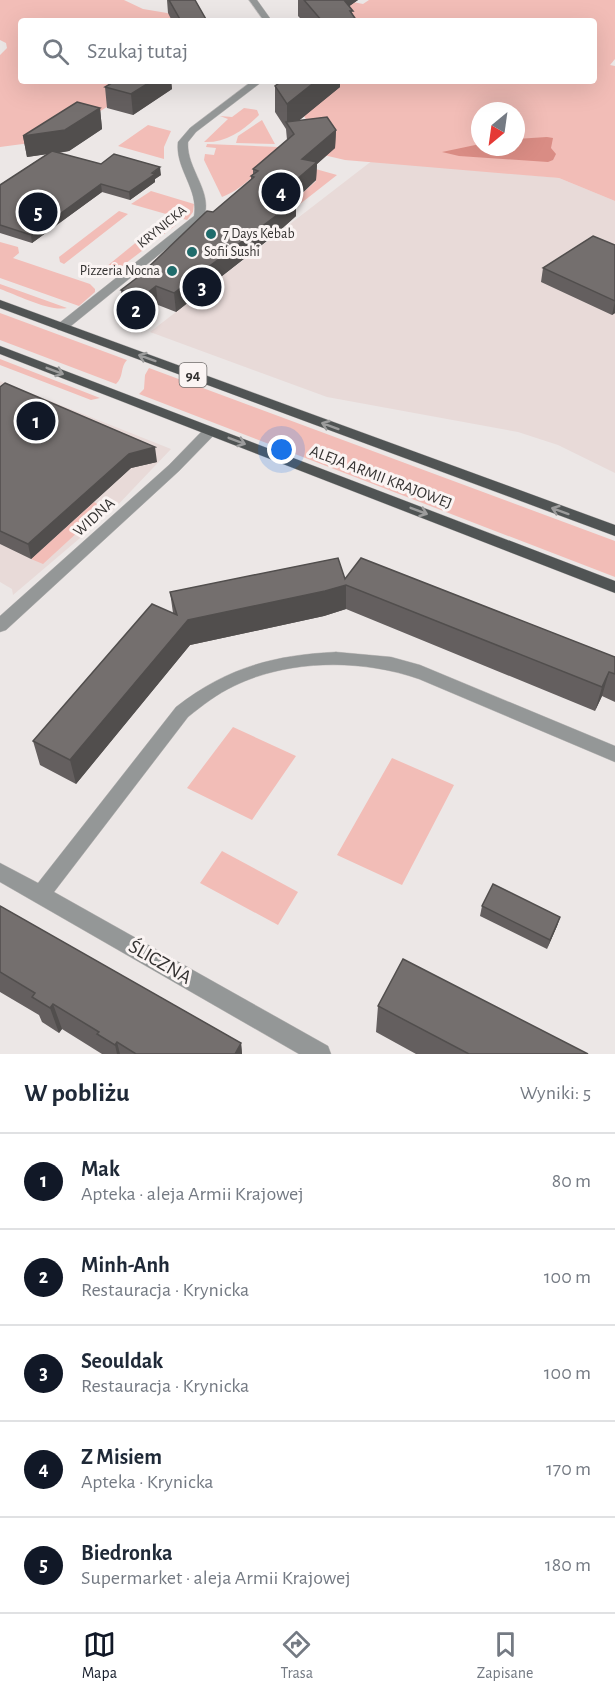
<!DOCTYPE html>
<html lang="pl">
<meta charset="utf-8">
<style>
body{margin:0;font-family:"Alegreya Sans",sans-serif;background:#f2f2f3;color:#1f2937}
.compass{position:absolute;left:471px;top:102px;width:54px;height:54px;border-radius:50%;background:#fff;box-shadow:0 6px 24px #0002;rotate:209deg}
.you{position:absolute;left:282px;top:450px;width:21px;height:21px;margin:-15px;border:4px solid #fff;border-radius:50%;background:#1a73e8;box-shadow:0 0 0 9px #1a73e833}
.badge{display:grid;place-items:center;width:39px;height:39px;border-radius:50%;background:#111827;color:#fff;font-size:20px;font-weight:700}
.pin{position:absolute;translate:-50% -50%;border:3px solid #fff;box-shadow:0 2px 6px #0006}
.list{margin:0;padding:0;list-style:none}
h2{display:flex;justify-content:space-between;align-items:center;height:78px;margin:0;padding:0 24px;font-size:26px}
h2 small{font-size:20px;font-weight:400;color:#747a83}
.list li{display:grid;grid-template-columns:39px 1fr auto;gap:18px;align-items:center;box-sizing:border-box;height:96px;padding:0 24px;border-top:2px solid #e0e1e3}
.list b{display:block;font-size:22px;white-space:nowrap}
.list p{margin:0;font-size:20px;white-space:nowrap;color:#747a83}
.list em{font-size:20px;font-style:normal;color:#747a83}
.icon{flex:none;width:33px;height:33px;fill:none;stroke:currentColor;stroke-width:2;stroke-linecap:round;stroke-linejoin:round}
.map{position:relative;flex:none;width:615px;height:1054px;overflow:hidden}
.search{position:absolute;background:#fff;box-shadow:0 6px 24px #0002;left:18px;right:18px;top:18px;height:66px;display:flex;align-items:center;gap:15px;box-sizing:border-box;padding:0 21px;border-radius:6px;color:#747a83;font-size:22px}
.sheet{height:558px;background:#fff}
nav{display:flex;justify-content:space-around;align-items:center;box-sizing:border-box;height:84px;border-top:2px solid #e0e1e3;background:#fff;font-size:16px;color:#747a83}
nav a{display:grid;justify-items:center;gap:3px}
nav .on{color:#111827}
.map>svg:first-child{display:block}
</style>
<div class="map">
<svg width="615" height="1054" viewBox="0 0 615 1054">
<rect width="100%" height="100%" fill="#ece7e6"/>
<!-- built -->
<path fill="#e8dad8" d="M373,160L559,178L615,201V473L558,445L518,432L327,397L150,332Z
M0,381L171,449L113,510L13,595L12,589L0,582Z"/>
<!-- green -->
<path fill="#f2bdb7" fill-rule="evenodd" d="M0,0H124L143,9L167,13L172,15L175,21H21V81H154L146,83L53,140L0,147V55L7,48L6,43L0,40Z
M343,0L363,4L369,0H615V59L610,65L615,66V201L559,178L345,160L315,153L313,131L304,116L339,87L336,86L342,81H594V21H342ZM480,111H516V147H480Z
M244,108L257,110L259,115C244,130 226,143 204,142L228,119L220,116L232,117Z
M262,120L275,144L236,143L238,136Z
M148,125L171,131L164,147V159L118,146Z
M207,144L278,147L280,148C264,166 245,188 222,197L204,160L205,154L214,155L216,148L206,147Z
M312,168L337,175L300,204L289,205L316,181Z
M151,191L194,204L193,212L187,220L131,204Z
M119,211L128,214L64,264L60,262L59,257Z
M166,218L176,225L113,273L101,271Z
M0,242L18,247L19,253L13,258L90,284L95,289V292L79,306L0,278Z
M0,284L67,308C50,312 17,295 0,289Z
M0,313L127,360C120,367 124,377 116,384L0,340Z
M0,359L100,398L91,400L0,365Z
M149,368L615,541V577L139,394L144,389L145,375Z
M94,502L104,508L43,564L31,559Z
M233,727L296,756L252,820L187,788Z
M392,758L454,785L402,885L337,855Z
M222,851L298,892L278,925L200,883Z"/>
<!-- forest -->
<path fill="#d98c84" d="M547,137L553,138L551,148L556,154L553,160L548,162L459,156L442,152L480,144V147H516V139Z"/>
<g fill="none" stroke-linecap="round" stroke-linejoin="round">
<defs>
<path id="minor" d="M249,0H257L272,21H264Z
M252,81H263L196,132L188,142C186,169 215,193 203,219L66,330H58L56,327L58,324L194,216C199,189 175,169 178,142L190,128Z
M210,427L217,431L215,434L179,471L6,630L0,632V616L169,465L205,428Z
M336,652L391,657L420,665L615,746V762L419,679C362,659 289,659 234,686C217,694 203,705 188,717L54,892L328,1046L331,1054H299L0,882V863L38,883L176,707C226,668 273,655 336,652Z"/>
<path id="major" d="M0,300L615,525V536L0,308Z
M0,346L615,581V593L0,354Z"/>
</defs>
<!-- minor casing -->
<use href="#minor" stroke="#c7c3c2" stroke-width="1"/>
<!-- major casing -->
<use href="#major" stroke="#c7c3c2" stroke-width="1"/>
<!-- minor -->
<use href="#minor" fill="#949797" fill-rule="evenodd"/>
<!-- major -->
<use href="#major" fill="#505454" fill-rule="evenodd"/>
</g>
<!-- wall -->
<path fill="#645f5f" d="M167,0H195L207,21H172L168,13Z
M298,0H358L349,6L353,15L357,21H303L298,16Z
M115,81H171L172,89L133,115L107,108L105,87Z
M275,86L340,87L298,121L336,130L335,148L317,164L316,180L296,199V216L277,233L176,312L158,305L144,316L123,309L121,290L138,277L251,180V176L253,174V169L287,140L286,129L275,112Z
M100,108L102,129L69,151L59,153L101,164L161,175L155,179V182L130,200L102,192L32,243L0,233V185L47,154L27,157L23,136Z
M615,245V313L612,315L541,282L543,268Z
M0,387L157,462L131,468L31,559L0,544Z
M345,579L615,657V702L602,696L595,711L346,609L324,616L190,645L76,784L40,765L33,741L173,613L170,592Z
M0,906L241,1043L242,1054H102L62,1029L59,1033L42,1022L39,1015L0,992Z
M482,906L560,917L557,926L547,949L480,916Z
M378,1006L588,1054H416L376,1032Z"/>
<!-- shaded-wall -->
<path fill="#514e4d" d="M337,0H358L337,15Z
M152,81H171L172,89L133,115L131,94Z
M316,81H340V87L290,128L287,123V104Z
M100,108L102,129L69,151L27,157L23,136Z
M336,130L335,148L317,164L316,180L296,199V216L277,233L176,312L174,293L281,193L302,159Z
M160,167L161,175L155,179V182L130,200L129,192Z
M101,184L102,192L32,243L31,235Z
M156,286L158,305L144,316L142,297Z
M615,301V313L612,315Z
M155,447L157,462L131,468L31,559L28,544L129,454Z
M346,585V609L324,616L190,645L76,784L70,760L188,620Z
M609,672L602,696L595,711L602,687Z
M560,917L557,926L547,949L550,940Z
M53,1004L62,1029L59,1033L50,1008Z
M117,1042L120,1054H117L115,1045Z
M241,1043L242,1054H235Z"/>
<!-- building -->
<path fill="#746f6e" stroke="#514e4d" stroke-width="1.5" d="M169,0H195L207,21H181Z
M304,0H344L353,11H350L357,21H322Z
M115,81H152L131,94L105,87Z
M282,81H316L287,104L275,86Z
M77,102L100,108L65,130L23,136Z
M327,117L336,130L302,159L317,162L281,193L296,197L277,215L174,293L156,286L142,297L121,290L138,277L207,211L213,212L254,177L251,176L258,171L253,169L294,134L286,122Z
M52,151L101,164L114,154L160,167L152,173L155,174L129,192L101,184L31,235L0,225V185Z
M593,236L615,245V301L543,268Z
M5,383L155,447L129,454L28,544L0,531V387Z
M338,558L345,579L361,558L615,657V674L609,672L602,687L346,585L325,591L188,620L70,760L33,741L152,604L177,615L170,592Z
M493,884L560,917L550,940L482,906Z
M0,906L241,1043L235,1054H136L117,1042L115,1045L97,1034L99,1032L53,1004L50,1008L32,997L35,993L0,972Z
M403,959L588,1054H469L378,1006Z"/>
<!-- one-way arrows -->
<defs><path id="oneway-shaft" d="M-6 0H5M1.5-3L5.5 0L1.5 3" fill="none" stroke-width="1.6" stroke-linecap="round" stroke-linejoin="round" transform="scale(1.5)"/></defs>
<g stroke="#9c9c9c">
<use href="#oneway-shaft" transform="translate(147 358) rotate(-160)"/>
<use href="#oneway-shaft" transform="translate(55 371) rotate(21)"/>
<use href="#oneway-shaft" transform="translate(330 426) rotate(-160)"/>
<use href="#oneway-shaft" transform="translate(237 441) rotate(21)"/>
<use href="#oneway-shaft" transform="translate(419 511) rotate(21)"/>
<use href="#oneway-shaft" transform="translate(560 511) rotate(-160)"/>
</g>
<!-- markers -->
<g fill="#206c6c" stroke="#faf4f3" stroke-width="2">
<circle cx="211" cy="234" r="6"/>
<circle cx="192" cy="252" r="6"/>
<circle cx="172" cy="271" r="6"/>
</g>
<g text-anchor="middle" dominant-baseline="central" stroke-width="6" stroke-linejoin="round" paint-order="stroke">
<!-- far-street labels -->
<g font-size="14" fill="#343231" stroke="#faf4f3">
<text transform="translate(162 227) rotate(-39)">KRYNICKA</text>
</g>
<!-- far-poi labels -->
<g font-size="14" fill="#343231" stroke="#faf4f3" text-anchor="start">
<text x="223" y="234">7 Days Kebab</text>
<text x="204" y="252">Sofii Sushi</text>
<text x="160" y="271" text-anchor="end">Pizzeria Nocna</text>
</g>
<!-- shield labels -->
<rect fill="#faf4f3" stroke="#6f6c6b" stroke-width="1.5" x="179.5" y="363" width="27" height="24" rx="4.5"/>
<g font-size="15" font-weight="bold" fill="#343231">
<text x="193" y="375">94</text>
</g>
<!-- street labels -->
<g font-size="16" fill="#343231" stroke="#faf4f3">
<text transform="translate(381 477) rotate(21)">ALEJA ARMII KRAJOWEJ</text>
<text transform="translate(94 517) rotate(-42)">WIDNA</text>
</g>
<!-- near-street labels -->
<g font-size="20" fill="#343231" stroke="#faf4f3">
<text transform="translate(160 962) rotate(30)">ŚLICZNA</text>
</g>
</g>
</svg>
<svg class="compass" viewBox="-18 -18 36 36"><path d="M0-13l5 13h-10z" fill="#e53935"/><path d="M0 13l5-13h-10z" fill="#747a83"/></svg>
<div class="you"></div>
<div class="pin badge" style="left:36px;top:421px">1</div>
<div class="pin badge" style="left:136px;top:310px">2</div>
<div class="pin badge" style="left:202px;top:287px">3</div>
<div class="pin badge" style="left:281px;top:192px">4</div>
<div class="pin badge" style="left:38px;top:212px">5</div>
<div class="search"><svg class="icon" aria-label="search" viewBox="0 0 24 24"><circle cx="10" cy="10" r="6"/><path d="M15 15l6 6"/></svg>Szukaj tutaj</div>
</div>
<section class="sheet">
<h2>W pobliżu<small>Wyniki: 5</small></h2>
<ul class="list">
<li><span class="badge">1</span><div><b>Mak</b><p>Apteka · aleja Armii Krajowej</p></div><em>80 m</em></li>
<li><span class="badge">2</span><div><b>Minh-Anh</b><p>Restauracja · Krynicka</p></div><em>100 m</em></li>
<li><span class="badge">3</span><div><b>Seouldak</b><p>Restauracja · Krynicka</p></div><em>100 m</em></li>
<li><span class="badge">4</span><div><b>Z Misiem</b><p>Apteka · Krynicka</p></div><em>170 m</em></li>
<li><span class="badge">5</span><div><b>Biedronka</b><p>Supermarket · aleja Armii Krajowej</p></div><em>180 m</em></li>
</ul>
</section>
<nav>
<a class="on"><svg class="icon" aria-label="map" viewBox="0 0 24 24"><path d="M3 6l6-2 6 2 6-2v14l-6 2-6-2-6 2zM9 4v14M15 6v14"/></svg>Mapa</a>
<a><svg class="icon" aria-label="directions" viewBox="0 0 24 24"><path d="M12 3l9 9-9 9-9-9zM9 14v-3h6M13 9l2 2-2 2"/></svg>Trasa</a>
<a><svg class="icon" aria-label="saved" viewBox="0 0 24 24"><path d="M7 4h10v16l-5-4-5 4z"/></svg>Zapisane</a>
</nav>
